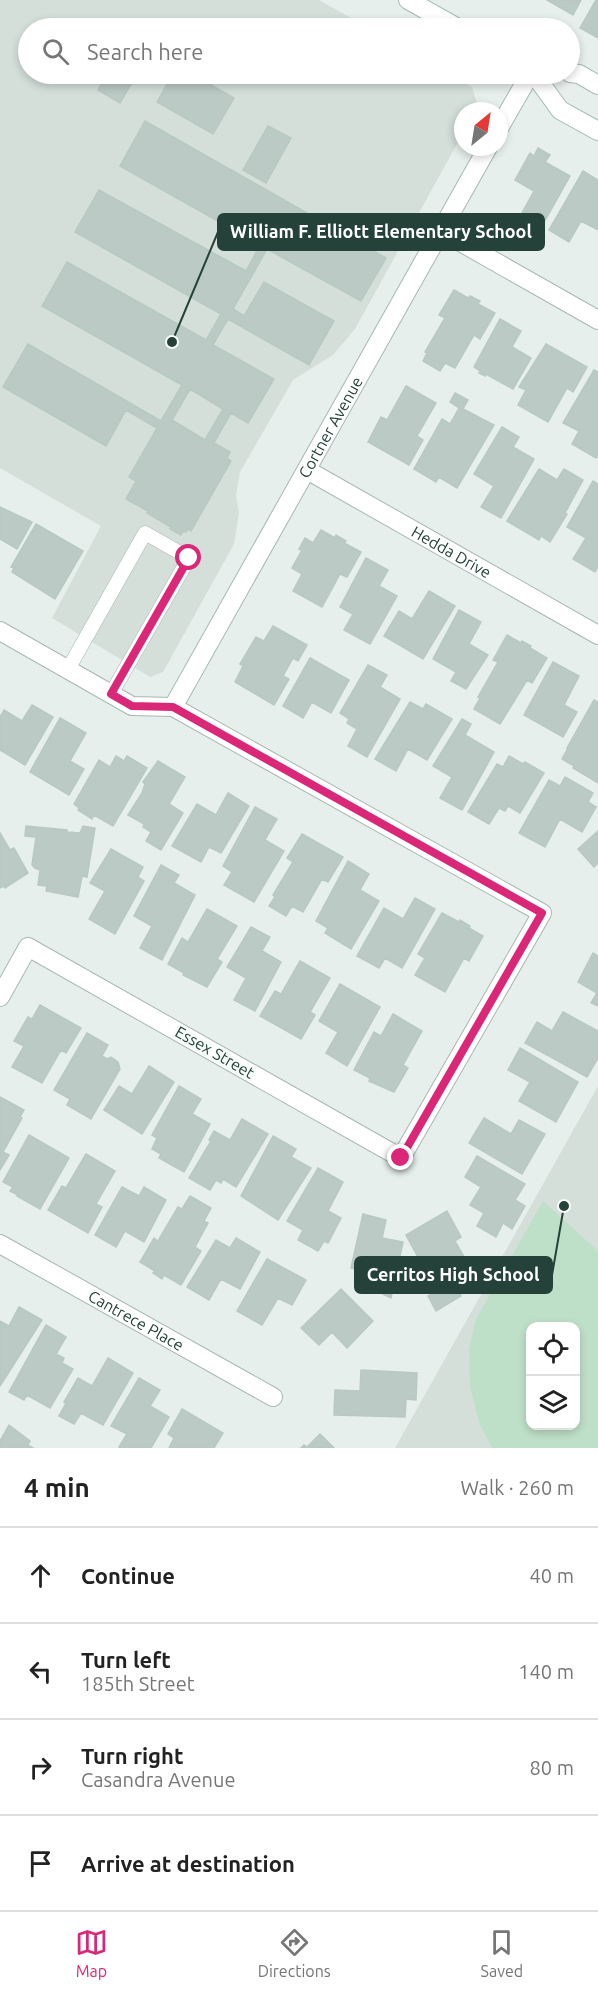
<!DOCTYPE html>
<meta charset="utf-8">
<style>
body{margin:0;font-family:Ubuntu,sans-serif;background:#f6f6f6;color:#222}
.controls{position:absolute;right:18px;bottom:18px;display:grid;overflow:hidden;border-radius:12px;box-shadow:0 3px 9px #0003}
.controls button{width:54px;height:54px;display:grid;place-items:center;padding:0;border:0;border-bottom:2px solid #e0e0e0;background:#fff;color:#222;font:30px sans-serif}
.compass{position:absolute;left:454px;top:102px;width:54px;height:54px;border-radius:50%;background:#fff;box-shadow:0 3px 9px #0003;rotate:30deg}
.stop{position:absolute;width:18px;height:18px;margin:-14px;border:4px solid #db2777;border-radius:50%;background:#fff}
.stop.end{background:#db2777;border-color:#fff;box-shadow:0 2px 6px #0008}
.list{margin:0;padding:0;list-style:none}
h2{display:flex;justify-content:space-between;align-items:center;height:78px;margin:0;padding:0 24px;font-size:26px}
h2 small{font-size:20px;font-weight:400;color:#767676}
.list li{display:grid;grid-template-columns:39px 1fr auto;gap:18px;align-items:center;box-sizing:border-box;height:96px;padding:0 24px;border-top:2px solid #e0e0e0}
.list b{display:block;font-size:22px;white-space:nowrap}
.list p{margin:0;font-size:20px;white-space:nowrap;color:#767676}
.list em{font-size:20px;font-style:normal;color:#767676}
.icon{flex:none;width:33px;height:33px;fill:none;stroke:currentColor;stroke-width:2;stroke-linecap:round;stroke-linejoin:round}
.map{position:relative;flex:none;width:598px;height:1448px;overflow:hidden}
.search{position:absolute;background:#fff;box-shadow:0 3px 9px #0003;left:18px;right:18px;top:18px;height:66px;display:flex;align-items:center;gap:15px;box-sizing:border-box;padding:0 21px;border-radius:33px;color:#767676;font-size:22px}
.sheet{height:462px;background:#fff}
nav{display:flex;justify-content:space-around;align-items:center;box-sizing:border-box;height:84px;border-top:2px solid #e0e0e0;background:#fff;font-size:16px;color:#767676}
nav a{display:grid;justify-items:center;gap:3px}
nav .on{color:#db2777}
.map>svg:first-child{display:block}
</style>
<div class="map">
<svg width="598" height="1448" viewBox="0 0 598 1448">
<rect width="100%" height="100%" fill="#e6efeb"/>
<!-- built -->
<path fill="#d4dfda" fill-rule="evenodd" d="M0,0H319L369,28H28V74H448L472,87L478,107L475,111H463V133L355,329L333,355L293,380L240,472L236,495L239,513L234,544L163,672L150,677L52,618L101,526L0,468Z
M598,1086V1448H395ZM530,1326H576V1426H530Z"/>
<!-- green -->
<path fill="#bfe0c8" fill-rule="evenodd" d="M543,1201L598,1251V1448H492L480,1425L470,1387L469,1349L476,1319ZM530,1326H576V1426H530Z"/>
<!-- building -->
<path fill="#bbcac4" stroke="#b8c9c2" stroke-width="1.5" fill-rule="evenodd" d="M547,0H581L573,15Z
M596,0H598V38L580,28Z
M107,74H137L120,103L98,90Z
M173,74H192L234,98L213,134L157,102Z
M145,121L386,258L361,301L267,249L233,309L244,316L264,282L334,321L309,365L228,319L213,345L274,379L248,423L231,413L214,443L230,452L227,458L231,461L191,531L188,529L186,532L183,531L181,535L170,529L171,527L147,513L148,511L126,499L136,481L129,477L157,428L126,410L106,446L3,387L28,344L161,421L182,385L42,306L67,262L206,340L221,314L75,232L99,190L246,271L260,245L120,166ZM190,389L223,409L205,440L172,420Z
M268,126L291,138L266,183L243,170Z
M538,148L550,155L545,162L570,176L543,224L522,213L534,191L515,180L530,153L534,156Z
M583,171L598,180V230L581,221L569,242L549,230Z
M454,290L468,298L470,296L480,301L478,304L495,313L480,339L474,335L455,368L445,363L440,371L423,361L427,353L425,352L445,318L439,315Z
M500,319L521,331L512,347L531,358L513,389L486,374L485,376L479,373L480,371L474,367Z
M546,344L587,367L573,392L567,388L548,422L518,405L526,390L519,387Z
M594,370L598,372V455L596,458L572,444L579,431L563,423Z
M406,386L436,403L417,436L423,440L409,465L368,442L381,417L387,420Z
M455,393L468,400L463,409L494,425L457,488L439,477L436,482L414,469L442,419L450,424L459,408L450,402Z
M502,427L519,437L513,447L534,459L501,518L481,507L494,486L474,474Z
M539,469L557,480L564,469L583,480L565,513L567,514L550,542L541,536L539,540L507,521Z
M593,481L598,484V566L595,572L573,559L586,538L567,527Z
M0,507L32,522L17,549L0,539Z
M36,524L83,551L55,599L12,572L14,568L11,567Z
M321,530L335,538L336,535L346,541L344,543L361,552L347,577L340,574L322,607L293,591L302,574L292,568L302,550L299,549L305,538L313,543Z
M366,558L388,570L379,586L397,596L370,644L344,630L353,614L340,607Z
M429,591L455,606L423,659L384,636L399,611L412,619Z
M459,610L481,622L469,644L488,655L466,689L451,681L456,672L433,659Z
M273,626L307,645L298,661L293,658L283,676L289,679L274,705L235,682L243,666L240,664L256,637L264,641Z
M507,635L521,643L522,641L531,646L530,648L547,658L532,683L527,680L500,724L474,709L480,698L478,697L498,662L493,660Z
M310,658L349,680L331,713L312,702L303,718L283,706Z
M553,662L579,676L564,705L577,712L563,737L524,715Z
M368,665L387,675L380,687L400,699L367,757L348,746L357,729L347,723L349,719L340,713Z
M594,700L598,702V783L573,768L574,766L562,759L568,748H567Z
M410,702L423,709L426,704L452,719L427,760L408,749L396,771L375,759Z
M32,705L53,717L25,765L0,750V717L4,710L22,721Z
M60,718L86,733L70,761L84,769L69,795L30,772Z
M462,719L471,724L465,735L494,752L462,810L440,798L452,777L433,766Z
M116,756L124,761L127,756L147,768L113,826L94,815L92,819L78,810L79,808L74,804L99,760L110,767Z
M509,756L523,764L525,762L544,773L520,813L508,806L505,811L499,808L489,824L468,812L497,764L503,767Z
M158,761L185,777L169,804L183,813L161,850L146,841L151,832L143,827L144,824L128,815L142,793L145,784L143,782Z
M565,777L593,793L588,802L596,807L582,832L560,819L545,847L519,833L549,780L560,786Z
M228,793L249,806L221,853L209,847L201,862L172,846L197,804L216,815Z
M255,807L277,819L265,840L284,851L254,902L224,885L232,872L223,866Z
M26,826L67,830V832L80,833L83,826L95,828L87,877L82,876L78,897L46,891L47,886L38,885L40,870L35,868L32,865L36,837L25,836Z
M598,831V863L594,867L578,849Z
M0,833L10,850L14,848L28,873L5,888L4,886L0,888Z
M302,834L343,857L328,882L322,879L303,912L292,906L286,916L269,906L275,897L273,895L293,862L287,858Z
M111,849L143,867L138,877L144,881L115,934L89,919L105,891L90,883Z
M348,861L369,874L360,890L379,901L351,949L325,933L328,928L316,921Z
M161,865L179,875L174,883L195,895L162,960L140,948L152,926L134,916Z
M415,898L435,909L402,968L385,958L379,968L357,956L384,908L403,919Z
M207,909L237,926L217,959L222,962L207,987L183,975L184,973L168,964L182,938L188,942Z
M442,913L459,922L460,920L470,926L469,928L483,936L469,961L464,958L445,992L415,975L425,958L418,954Z
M251,927L270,937L262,951L281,962L255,1011L234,1000L246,978L227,967Z
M593,953L598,956V1006L591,1003L597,993L578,982Z
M300,961L330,978L310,1012L315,1015L301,1039L260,1016L275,991L281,994Z
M340,984L380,1007L347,1066L326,1053L338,1032L319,1021Z
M40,1005L81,1028L66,1053L61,1050L42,1083L12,1067L24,1046L14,1041L28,1017L32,1019Z
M563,1012L598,1031V1058L587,1077L525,1043L537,1022L552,1031Z
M393,1014L422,1031L403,1065L408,1068L394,1092L369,1081L370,1078L354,1070L374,1032L381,1036Z
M87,1033L108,1045L102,1056L107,1059L111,1057L118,1062L120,1069L91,1119L67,1105L70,1099L54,1090Z
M520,1048L578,1082L556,1122L519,1101L530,1082L508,1070Z
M149,1066L174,1082L142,1134L104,1110L119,1086L132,1094Z
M179,1086L201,1099L192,1114L210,1124L184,1172L159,1158L161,1154L152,1149L157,1138L152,1135Z
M0,1097L24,1110L20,1117L22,1118L3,1152L9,1155L0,1170Z
M484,1118L511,1134L519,1120L545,1134L522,1174L469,1143Z
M242,1119L268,1134L236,1187L223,1179L221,1183L216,1180L210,1190L189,1178L211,1141L209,1140L214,1131L230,1140Z
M29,1135L69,1158L40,1209L17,1196L18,1195L10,1191L13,1187L3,1182Z
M273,1136L296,1149L291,1157L311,1168L278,1220L241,1196Z
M86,1154L115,1171L96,1204L102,1207L88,1233L48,1210L62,1186L66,1188Z
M477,1156L525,1184L515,1200L525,1206L512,1229L503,1223L496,1237L477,1226L484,1213L470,1205L481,1187L465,1177Z
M318,1168L343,1182L328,1211L341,1218L328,1243L324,1241L318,1251L298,1240L303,1230L287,1221Z
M122,1187L139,1196L144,1187L166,1200L144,1242L125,1231L116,1247L95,1235Z
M190,1196L211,1208L204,1221L208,1223L195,1247L201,1251L181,1285L164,1275L162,1279L153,1273L155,1271L140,1262L154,1238L158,1241L178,1207L182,1209Z
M447,1211L461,1237L455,1241L474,1274L461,1282L466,1290L460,1293L461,1296L436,1311L428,1296L442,1288L425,1256L419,1259L406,1235Z
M363,1214L386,1220L382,1238L403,1242L391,1298L364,1285L367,1273L351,1268Z
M236,1238L260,1252L240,1289L221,1279L209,1300L187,1287L216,1240L230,1248Z
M267,1259L306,1280L292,1305L278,1298L262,1325L237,1311Z
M341,1289L373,1321L347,1348L332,1332L319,1345L301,1328Z
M19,1307L42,1320L0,1386V1321L9,1326Z
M46,1325L66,1337L56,1354L64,1358L62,1363L73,1369L50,1408L27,1395L24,1400L9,1392Z
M108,1358L133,1373L103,1425L81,1413L74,1424L59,1416L66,1403L64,1402L78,1378L92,1386Z
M361,1370L417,1373L416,1400L406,1399L405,1417L334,1415L335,1390L360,1391Z
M139,1378L160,1390L150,1406L169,1417L151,1448H121L119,1447L127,1434L111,1426Z
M182,1409L223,1433L214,1448H169L174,1438L168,1434Z
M9,1425L30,1441L28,1445L33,1448H0V1441Z
M320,1434L334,1448H301L304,1445L307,1447Z"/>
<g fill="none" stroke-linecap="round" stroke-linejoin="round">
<defs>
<path id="lane" d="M67,671L145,533L189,558L111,694"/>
<g id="street">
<path d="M499,128L530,74"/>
<path d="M441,231L598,320"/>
<path id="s1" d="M307,470L598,635"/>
<path d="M0,631L132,706L173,707L542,913L401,1158L28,947L0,997"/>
<path id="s2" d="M173,707L488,147"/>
<path id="s3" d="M0,1244L273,1397"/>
</g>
<path id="secondary" d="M408,0L458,28
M570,73L579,74L598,85
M534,74L560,110L598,131"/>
</defs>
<!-- lane casing -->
<use href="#lane" stroke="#a8b8b2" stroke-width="15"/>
<!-- street casing -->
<use href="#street" stroke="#a8b8b2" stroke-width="20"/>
<!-- secondary casing -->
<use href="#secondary" stroke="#a4bbb3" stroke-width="20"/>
<!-- lane -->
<use href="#lane" stroke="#fff" stroke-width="14"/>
<!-- street -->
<use href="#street" stroke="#fff" stroke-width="18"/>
<!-- secondary -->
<use href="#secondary" stroke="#fff" stroke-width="18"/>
</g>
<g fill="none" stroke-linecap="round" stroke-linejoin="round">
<!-- route -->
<path stroke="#db2777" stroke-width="8" d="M189,558L111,694L132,706L173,707L542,913L401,1158"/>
</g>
<g text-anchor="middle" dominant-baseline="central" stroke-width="5" stroke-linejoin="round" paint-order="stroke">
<!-- street labels -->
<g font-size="16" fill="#24423a" stroke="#f7fbf9">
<text stroke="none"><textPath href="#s2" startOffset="321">Cortner Avenue</textPath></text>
<text stroke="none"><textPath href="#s1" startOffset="166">Hedda Drive</textPath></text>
<text transform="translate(215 1052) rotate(30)">Essex Street</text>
<text stroke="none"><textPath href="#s3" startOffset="156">Cantrece Place</textPath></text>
</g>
</g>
<!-- callouts -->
<path fill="none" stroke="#24423a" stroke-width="2" d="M172 342L218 232M564 1206L552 1275"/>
<g fill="#24423a" stroke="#f7fbf9" stroke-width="2">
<circle cx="172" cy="342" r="6"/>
<circle cx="564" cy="1206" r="6"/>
</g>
<g fill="#24423a" stroke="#24423a" stroke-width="2">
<rect x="218" y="214" width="326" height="36" rx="6"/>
<rect x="355" y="1257" width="197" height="36" rx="6"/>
</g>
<g font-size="18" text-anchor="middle" font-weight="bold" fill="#fff">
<text x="381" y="238">William F. Elliott Elementary School</text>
<text x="453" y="1281">Cerritos High School</text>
</g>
</svg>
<div class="controls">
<button><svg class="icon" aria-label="locate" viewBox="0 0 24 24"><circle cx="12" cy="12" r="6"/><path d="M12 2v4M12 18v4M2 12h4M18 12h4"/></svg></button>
<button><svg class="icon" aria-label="layers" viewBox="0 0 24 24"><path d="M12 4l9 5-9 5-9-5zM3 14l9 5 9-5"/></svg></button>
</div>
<svg class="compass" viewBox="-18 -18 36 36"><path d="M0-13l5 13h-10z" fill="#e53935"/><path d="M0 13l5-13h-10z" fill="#767676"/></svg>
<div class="stop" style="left:189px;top:558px"></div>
<div class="stop end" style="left:401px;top:1158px"></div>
<div class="search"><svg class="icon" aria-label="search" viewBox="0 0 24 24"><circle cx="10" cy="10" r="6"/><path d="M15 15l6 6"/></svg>Search here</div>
</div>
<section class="sheet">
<h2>4 min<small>Walk · 260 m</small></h2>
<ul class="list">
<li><svg class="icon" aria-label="ahead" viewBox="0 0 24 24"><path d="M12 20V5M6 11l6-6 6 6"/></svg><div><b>Continue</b></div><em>40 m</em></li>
<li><svg class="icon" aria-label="left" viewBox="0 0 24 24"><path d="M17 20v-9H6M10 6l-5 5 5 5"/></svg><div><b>Turn left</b><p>185th Street</p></div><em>140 m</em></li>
<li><svg class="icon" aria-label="right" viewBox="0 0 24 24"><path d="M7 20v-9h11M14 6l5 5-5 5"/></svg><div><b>Turn right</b><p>Casandra Avenue</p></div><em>80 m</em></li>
<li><svg class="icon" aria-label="arrive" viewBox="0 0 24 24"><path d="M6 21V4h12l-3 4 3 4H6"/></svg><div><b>Arrive at destination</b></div></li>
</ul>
</section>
<nav>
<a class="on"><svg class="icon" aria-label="map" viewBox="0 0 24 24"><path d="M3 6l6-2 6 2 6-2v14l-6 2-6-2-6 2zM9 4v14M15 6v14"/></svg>Map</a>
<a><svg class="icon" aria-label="directions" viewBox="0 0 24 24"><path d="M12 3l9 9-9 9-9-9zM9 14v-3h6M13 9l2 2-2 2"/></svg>Directions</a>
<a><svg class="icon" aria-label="saved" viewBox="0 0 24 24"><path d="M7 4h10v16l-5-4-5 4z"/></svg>Saved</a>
</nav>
